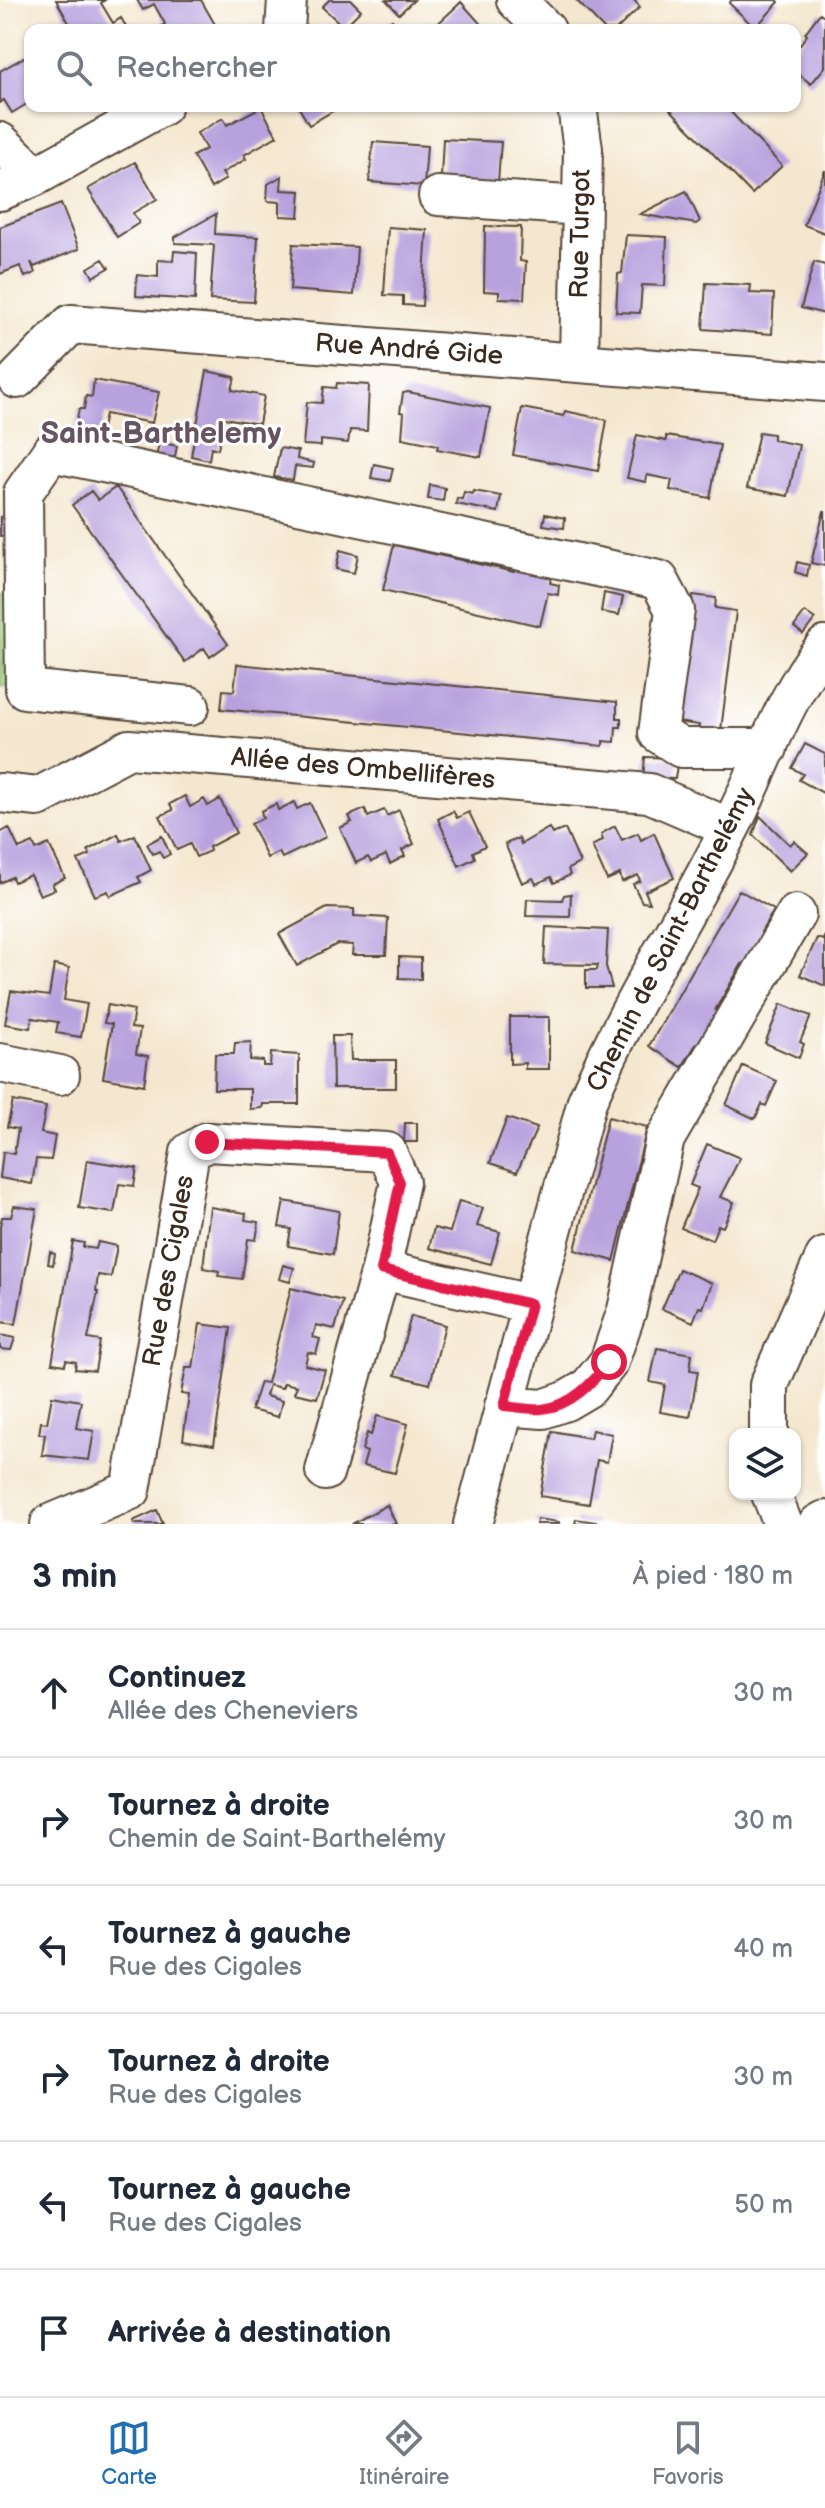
<!DOCTYPE html>
<html lang="fr">
<meta charset="utf-8">
<style>
body{margin:0;font-family:"Balsamiq Sans",sans-serif;background:#f6f6f7;color:#1f2937}
.controls{position:absolute;right:24px;bottom:24px;display:grid;overflow:hidden;border-radius:16px;box-shadow:0 2px 6px #0004}
.controls button{width:72px;height:72px;display:grid;place-items:center;padding:0;border:0;border-bottom:2px solid #e0e1e3;background:#fff;color:#1f2937;font:40px sans-serif}
.stop{position:absolute;width:24px;height:24px;margin:-18px;border:6px solid #e11d48;border-radius:50%;background:#fff}
.stop.end{background:#e11d48;border-color:#fff;box-shadow:0 2px 8px #0008}
.list{margin:0;padding:0;list-style:none}
h2{display:flex;justify-content:space-between;align-items:center;height:104px;margin:0;padding:0 32px;font-size:34px}
h2 small{font-size:26px;font-weight:400;color:#747a83}
.list li{display:grid;grid-template-columns:52px 1fr auto;gap:24px;align-items:center;box-sizing:border-box;height:128px;padding:0 32px;border-top:2px solid #e0e1e3}
.list b{display:block;font-size:30px;white-space:nowrap}
.list p{margin:0;font-size:26px;white-space:nowrap;color:#747a83}
.list em{font-size:26px;font-style:normal;color:#747a83}
.icon{flex:none;width:44px;height:44px;fill:none;stroke:currentColor;stroke-width:2;stroke-linecap:round;stroke-linejoin:round}
.map{position:relative;flex:none;width:825px;height:1524px;overflow:hidden}
.search{position:absolute;background:#fff;box-shadow:0 2px 6px #0004;left:24px;right:24px;top:24px;height:88px;display:flex;align-items:center;gap:20px;box-sizing:border-box;padding:0 28px;border-radius:16px;color:#747a83;font-size:30px}
.sheet{height:872px;background:#fff}
nav{display:flex;justify-content:space-around;align-items:center;box-sizing:border-box;height:112px;border-top:2px solid #e0e1e3;background:#fff;font-size:22px;color:#747a83}
nav a{display:grid;justify-items:center;gap:4px}
nav .on{color:#1f6fb2}
.map>svg:first-child{display:block}
</style>
<div class="map">
<svg width="825" height="1524" viewBox="0 0 825 1524">
<rect width="100%" height="100%" fill="#fff"/>
<filter id="ink" filterUnits="userSpaceOnUse"><feTurbulence type="fractalNoise" baseFrequency=".0125" numOctaves="2"/><feDisplacementMap in="SourceGraphic" scale="16" xChannelSelector="R" yChannelSelector="G"/><feConvolveMatrix kernelMatrix="1 2 1 2 8 2 1 2 1" color-interpolation-filters="sRGB"/></filter>
<filter id="wash" filterUnits="userSpaceOnUse"><feTurbulence type="fractalNoise" baseFrequency=".006" numOctaves="4" result="noise"/><feDisplacementMap in="SourceGraphic" scale="32" xChannelSelector="R" yChannelSelector="G"/><feGaussianBlur stdDeviation="1.8" result="paint"/><feColorMatrix in="noise" values="0 0 0 0 0 0 0 0 0 0 0 0 0 0 0 0 0 1.4 0 .05"/><feComposite in="paint" operator="in"/></filter>
<g filter="url(#wash)">
<rect width="100%" height="100%" fill="#f4e7cf"/>
<!-- green -->
<path fill="#98cb7b" stroke="#6a7a4c" stroke-width="2" d="M0,593L24,596L25,689L0,686Z"/>
<g id="blocks">
<!-- building -->
<path fill="#b8a2de" d="M56,0H105L101,3L113,23L121,18L128,30H73Z
M137,0H201L217,28L155,30L165,24L154,4L143,10Z
M329,0H351L361,10L344,27L322,7Z
M386,0H414L399,14Z
M576,0H634L640,7L616,30H605Z
M732,0H777L779,2L755,28L729,3Z
M461,2L486,30H431L457,6Z
M820,13L825,17V67L811,84L795,71V51L807,35L805,33Z
M392,20L401,30H381Z
M30,54V102L12,113L4,100L0,103V71Z
M298,106H341L309,125Z
M667,106H725L782,166L752,194Z
M261,107L277,136L244,155L246,159L222,173L226,179L211,188L193,156L206,149L197,133L223,118L227,125Z
M443,139L501,142L498,182L441,178Z
M373,142L427,146L424,186L369,182Z
M135,162L157,199L133,213L139,223L117,237L88,189Z
M825,170V233L804,225Z
M282,176L281,190L301,191L299,217L280,216V202L267,201L268,184Z
M686,191L700,221L696,224L640,214Z
M61,204L79,249L34,267L31,262L35,273L25,277L20,266L0,274V227Z
M216,214L215,234L258,237L254,302L210,300L214,245L175,243V237Z
M485,226L521,227L520,261L526,262L524,299L499,298V292L484,291Z
M388,227L427,230L422,306L403,305V296L384,295Z
M626,235L667,237L665,286L642,285L640,313L616,312L618,274L622,273Z
M293,244L357,247L354,295L290,290Z
M174,251L197,253L195,300L136,296L137,275L158,277V260L173,261Z
M103,259L109,268L93,277L88,268Z
M814,262L825,265V314L801,308Z
M706,283L751,285L750,293L774,294L772,334L703,329Z
M207,371L235,377L232,390L264,396L259,424L224,418L218,449L211,447L209,460L191,456Z
M94,380L159,392L152,423L105,414L100,438L74,433L79,409H84L86,396L92,397Z
M337,383L369,385L367,431L350,430L348,443L321,440V446L303,445L307,402L322,403L324,387L336,388Z
M408,392L490,408L481,457L437,449L438,445L402,438L404,413L400,412L403,393Z
M522,408L564,416L565,411L607,420L598,471L513,455Z
M759,432L773,434V440L799,445L788,496L747,488Z
M637,435L666,441V436L720,445L710,498L670,490L672,480L647,475L646,482L627,478Z
M159,442L177,446L173,467L155,464Z
M280,448L298,451L297,459L314,463L313,468L295,466L293,480L274,477Z
M374,464L393,468L390,481L371,478Z
M430,485L445,488L443,501L428,499Z
M116,487L228,644L210,657L204,648L185,662L72,505L91,491L98,500Z
M474,491L501,496L498,512L456,504L457,498L462,499L464,492L473,494Z
M824,511H825V566L811,563Z
M545,514L565,518L564,528L543,525Z
M7,516V536H0V517Z
M394,545L514,572L519,556L554,564L550,583L559,585L558,595L548,593L540,626L383,590Z
M340,550L358,555L354,573L336,569Z
M797,562L809,565L807,576L795,572Z
M604,593L623,597L619,615L601,612Z
M693,595L716,598L715,608L736,611L720,738L698,735L699,725L677,722Z
M805,612L815,619L803,634L794,627Z
M237,664L617,702V718H621V727H616L615,742L603,741V746L221,709L223,690L234,691Z
M805,744L825,754V794L799,780L803,774L792,768Z
M645,757L678,758L675,779L643,778Z
M185,796L190,807L204,799L208,806L220,799L236,833L209,847L210,851L196,857L190,844L177,850L160,816L173,810L170,804Z
M294,802L297,809L310,803L326,837L282,858L279,852L267,858L251,824L263,818L261,811L276,804L278,810Z
M365,809L368,817L384,810L387,816L399,810L414,844L402,850L405,856L390,864L386,855L371,862L368,857L356,863L340,828L352,822L349,816Z
M453,811L457,818L469,812L485,846L473,852L475,858L459,866L438,819Z
M760,816L790,845L794,841L808,853L790,871L753,835Z
M615,826L622,840L638,833L641,840L654,833L674,878L645,891L650,903L642,902L633,884L640,881L638,875L622,882L620,874L607,880L592,846L603,840L601,834Z
M9,828L19,849L33,843L36,850L49,844L65,878L52,884L55,889L40,895L30,875L14,882L12,877L0,883V833Z
M549,828L552,834L565,829L580,863L568,869L570,875L554,883L551,877L536,884L533,878L522,883L505,844L519,838L521,844Z
M118,834L121,841L135,835L151,870L138,877L141,882L110,896L108,891L95,896L78,860L90,855L88,850Z
M162,836L170,854L163,858L159,851L153,854L147,844Z
M739,890L774,910L761,932L765,934L746,966L742,964L715,1010L720,1012L701,1044L697,1043L682,1067L649,1046Z
M571,894L570,917L526,916L527,899L562,900L564,895Z
M327,908L354,909V916L388,918L386,955H352L353,945L337,944L297,966L279,934Z
M546,927L608,930L606,966L612,988H586V970H597L598,965L544,964Z
M825,935V986L800,975L817,938L823,940Z
M399,957L421,958V979L399,978Z
M54,965L69,968L64,1000L87,1004L81,1037L56,1033L58,1022L32,1018L30,1028L5,1024L11,991L49,996Z
M781,1004L811,1016L800,1042L804,1044L799,1058L765,1043Z
M108,1005L134,1010L131,1028L140,1029L136,1054L148,1056L144,1085L103,1078L112,1024L104,1023Z
M510,1017H549V1069H525V1063L510,1064Z
M332,1036H350L351,1060H396V1088H333Z
M251,1042L250,1060L263,1061V1066H270L271,1053L299,1055V1104H263L262,1108L250,1109V1089H214L215,1054H234L235,1043Z
M743,1066L777,1081L766,1106L762,1104L755,1119L726,1105Z
M13,1101L46,1107L41,1133L55,1136L51,1160L36,1159L32,1184L0,1178L3,1152L14,1154L18,1129L7,1127Z
M608,1117L647,1127L614,1261L575,1250Z
M507,1118L537,1128L517,1172L490,1163Z
M405,1123H417V1142H404Z
M707,1144L740,1158L720,1197L734,1202L723,1227L718,1225L712,1240L681,1228L698,1188L690,1185Z
M87,1160L137,1168L134,1186L119,1184L114,1213L79,1208Z
M284,1201L339,1211L333,1254L288,1246L291,1229L279,1227Z
M459,1201L483,1208L477,1226L500,1232L491,1264L429,1248L434,1228L450,1232Z
M14,1206L37,1209L16,1324L0,1322V1226L2,1217H11Z
M210,1207L246,1213L245,1220L259,1222L256,1240L248,1239L242,1279L218,1276L219,1271L203,1268Z
M73,1241L84,1243L83,1247L96,1249L98,1242L117,1246L111,1277L98,1275L96,1291L98,1292L88,1339L100,1341L95,1371L75,1369L76,1362L66,1360L65,1365L52,1363Z
M50,1252L55,1254L53,1265L48,1264Z
M283,1265L294,1268L290,1282L279,1279Z
M679,1269L712,1283L703,1308L699,1307L693,1322L662,1309Z
M291,1288L343,1301L335,1329L316,1325L313,1337L320,1339L316,1354L308,1352L305,1365L325,1370L317,1398L294,1393L297,1386L284,1383L282,1388L269,1385L266,1396L282,1401L278,1417L251,1410L260,1382L267,1383Z
M411,1316L445,1325L430,1384L395,1375Z
M200,1324L231,1328L214,1445L183,1440L189,1395L181,1394L186,1368H193Z
M0,1335L15,1338L11,1350L0,1349Z
M657,1348L692,1354L690,1370L698,1371L690,1417L660,1412L665,1385L650,1382Z
M52,1396L81,1401L76,1428L94,1431L89,1460L42,1455L45,1434H39L41,1422L47,1423Z
M377,1416L408,1424L395,1473L363,1466L367,1452L362,1450L367,1433L371,1435Z
M592,1430L612,1434L607,1462L597,1460L589,1504L540,1496L552,1431L590,1438Z
M387,1505L396,1524H352Z
M157,1510L163,1524H134L133,1521Z
M537,1519L559,1522V1524H536Z
M576,1519L596,1522V1524H575Z"/>
</g>
</g>
<g filter="url(#ink)">
<use href="#blocks" fill-opacity="0" stroke="#574639" stroke-width="2"/>
<g fill="none" stroke-linecap="round" stroke-linejoin="round">
<defs>
<path id="minor" d="M516,0L546,30
M285,30L287,0
M577,106L583,149L579,363
M0,142L36,176
M0,191L36,176L162,106
M438,196L581,206
M17,379L71,324L825,382
M190,706L25,689L23,493L51,452L659,580L675,610L658,733L681,748H768
M0,793L38,797L129,749L649,793L730,828
M0,1063L60,1075
M504,1406L543,1409L566,1401L588,1388L609,1362L627,1310L665,1139L796,914
M769,1434V1385L825,1257
M325,1471L381,1270
M771,1494L783,1524
M50,1524L131,1490L190,1152L207,1142L387,1152L400,1182L381,1270L531,1304
M473,1524L587,1101C627,1007 683,921 729,830C761,769 781,700 825,646
M818,1524L825,1520"/>
</defs>
<!-- minor casing -->
<use href="#minor" stroke="#574639" stroke-width="42"/>
<!-- minor -->
<use href="#minor" stroke="#fff" stroke-width="38"/>
</g>
</g>
<g fill="none" stroke-linecap="round" stroke-linejoin="round" filter="url(#ink)">
<!-- route -->
<path stroke="#e11d48" stroke-width="10" d="M207,1142L387,1152L400,1182L381,1270L531,1304L504,1406C516,1407 530,1410 542,1409C572,1406 592,1383 609,1362"/>
</g>
<g text-anchor="middle" dominant-baseline="central" stroke-width="6" stroke-linejoin="round" paint-order="stroke">
<!-- street labels -->
<g font-size="26" fill="#3b2a1e" stroke="#fff">
<text transform="translate(581 234) rotate(-89)">Rue Turgot</text>
<text transform="translate(409 350) rotate(4)">Rue André Gide</text>
<text transform="translate(363 769) rotate(5)">Allée des Ombellifères</text>
<text transform="translate(671 940) rotate(-63)">Chemin de Saint-Barthelémy</text>
<text transform="translate(169 1271) rotate(-80)">Rue des Cigales</text>
</g>
<!-- quarter labels -->
<g font-size="30" font-weight="bold" fill="#675461" stroke="#fff">
<text x="161" y="434">Saint-Barthelemy</text>
</g>
</g>
</svg>
<div class="controls">
<button><svg class="icon" aria-label="layers" viewBox="0 0 24 24"><path d="M12 4l9 5-9 5-9-5zM3 14l9 5 9-5"/></svg></button>
</div>
<div class="stop" style="left:609px;top:1362px"></div>
<div class="stop end" style="left:207px;top:1142px"></div>
<div class="search"><svg class="icon" aria-label="search" viewBox="0 0 24 24"><circle cx="10" cy="10" r="6"/><path d="M15 15l6 6"/></svg>Rechercher</div>
</div>
<section class="sheet">
<h2>3 min<small>À pied · 180 m</small></h2>
<ul class="list">
<li><svg class="icon" aria-label="ahead" viewBox="0 0 24 24"><path d="M12 20V5M6 11l6-6 6 6"/></svg><div><b>Continuez</b><p>Allée des Cheneviers</p></div><em>30 m</em></li>
<li><svg class="icon" aria-label="right" viewBox="0 0 24 24"><path d="M7 20v-9h11M14 6l5 5-5 5"/></svg><div><b>Tournez à droite</b><p>Chemin de Saint-Barthelémy</p></div><em>30 m</em></li>
<li><svg class="icon" aria-label="left" viewBox="0 0 24 24"><path d="M17 20v-9H6M10 6l-5 5 5 5"/></svg><div><b>Tournez à gauche</b><p>Rue des Cigales</p></div><em>40 m</em></li>
<li><svg class="icon" aria-label="right" viewBox="0 0 24 24"><path d="M7 20v-9h11M14 6l5 5-5 5"/></svg><div><b>Tournez à droite</b><p>Rue des Cigales</p></div><em>30 m</em></li>
<li><svg class="icon" aria-label="left" viewBox="0 0 24 24"><path d="M17 20v-9H6M10 6l-5 5 5 5"/></svg><div><b>Tournez à gauche</b><p>Rue des Cigales</p></div><em>50 m</em></li>
<li><svg class="icon" aria-label="arrive" viewBox="0 0 24 24"><path d="M6 21V4h12l-3 4 3 4H6"/></svg><div><b>Arrivée à destination</b></div></li>
</ul>
</section>
<nav>
<a class="on"><svg class="icon" aria-label="map" viewBox="0 0 24 24"><path d="M3 6l6-2 6 2 6-2v14l-6 2-6-2-6 2zM9 4v14M15 6v14"/></svg>Carte</a>
<a><svg class="icon" aria-label="directions" viewBox="0 0 24 24"><path d="M12 3l9 9-9 9-9-9zM9 14v-3h6M13 9l2 2-2 2"/></svg>Itinéraire</a>
<a><svg class="icon" aria-label="saved" viewBox="0 0 24 24"><path d="M7 4h10v16l-5-4-5 4z"/></svg>Favoris</a>
</nav>
